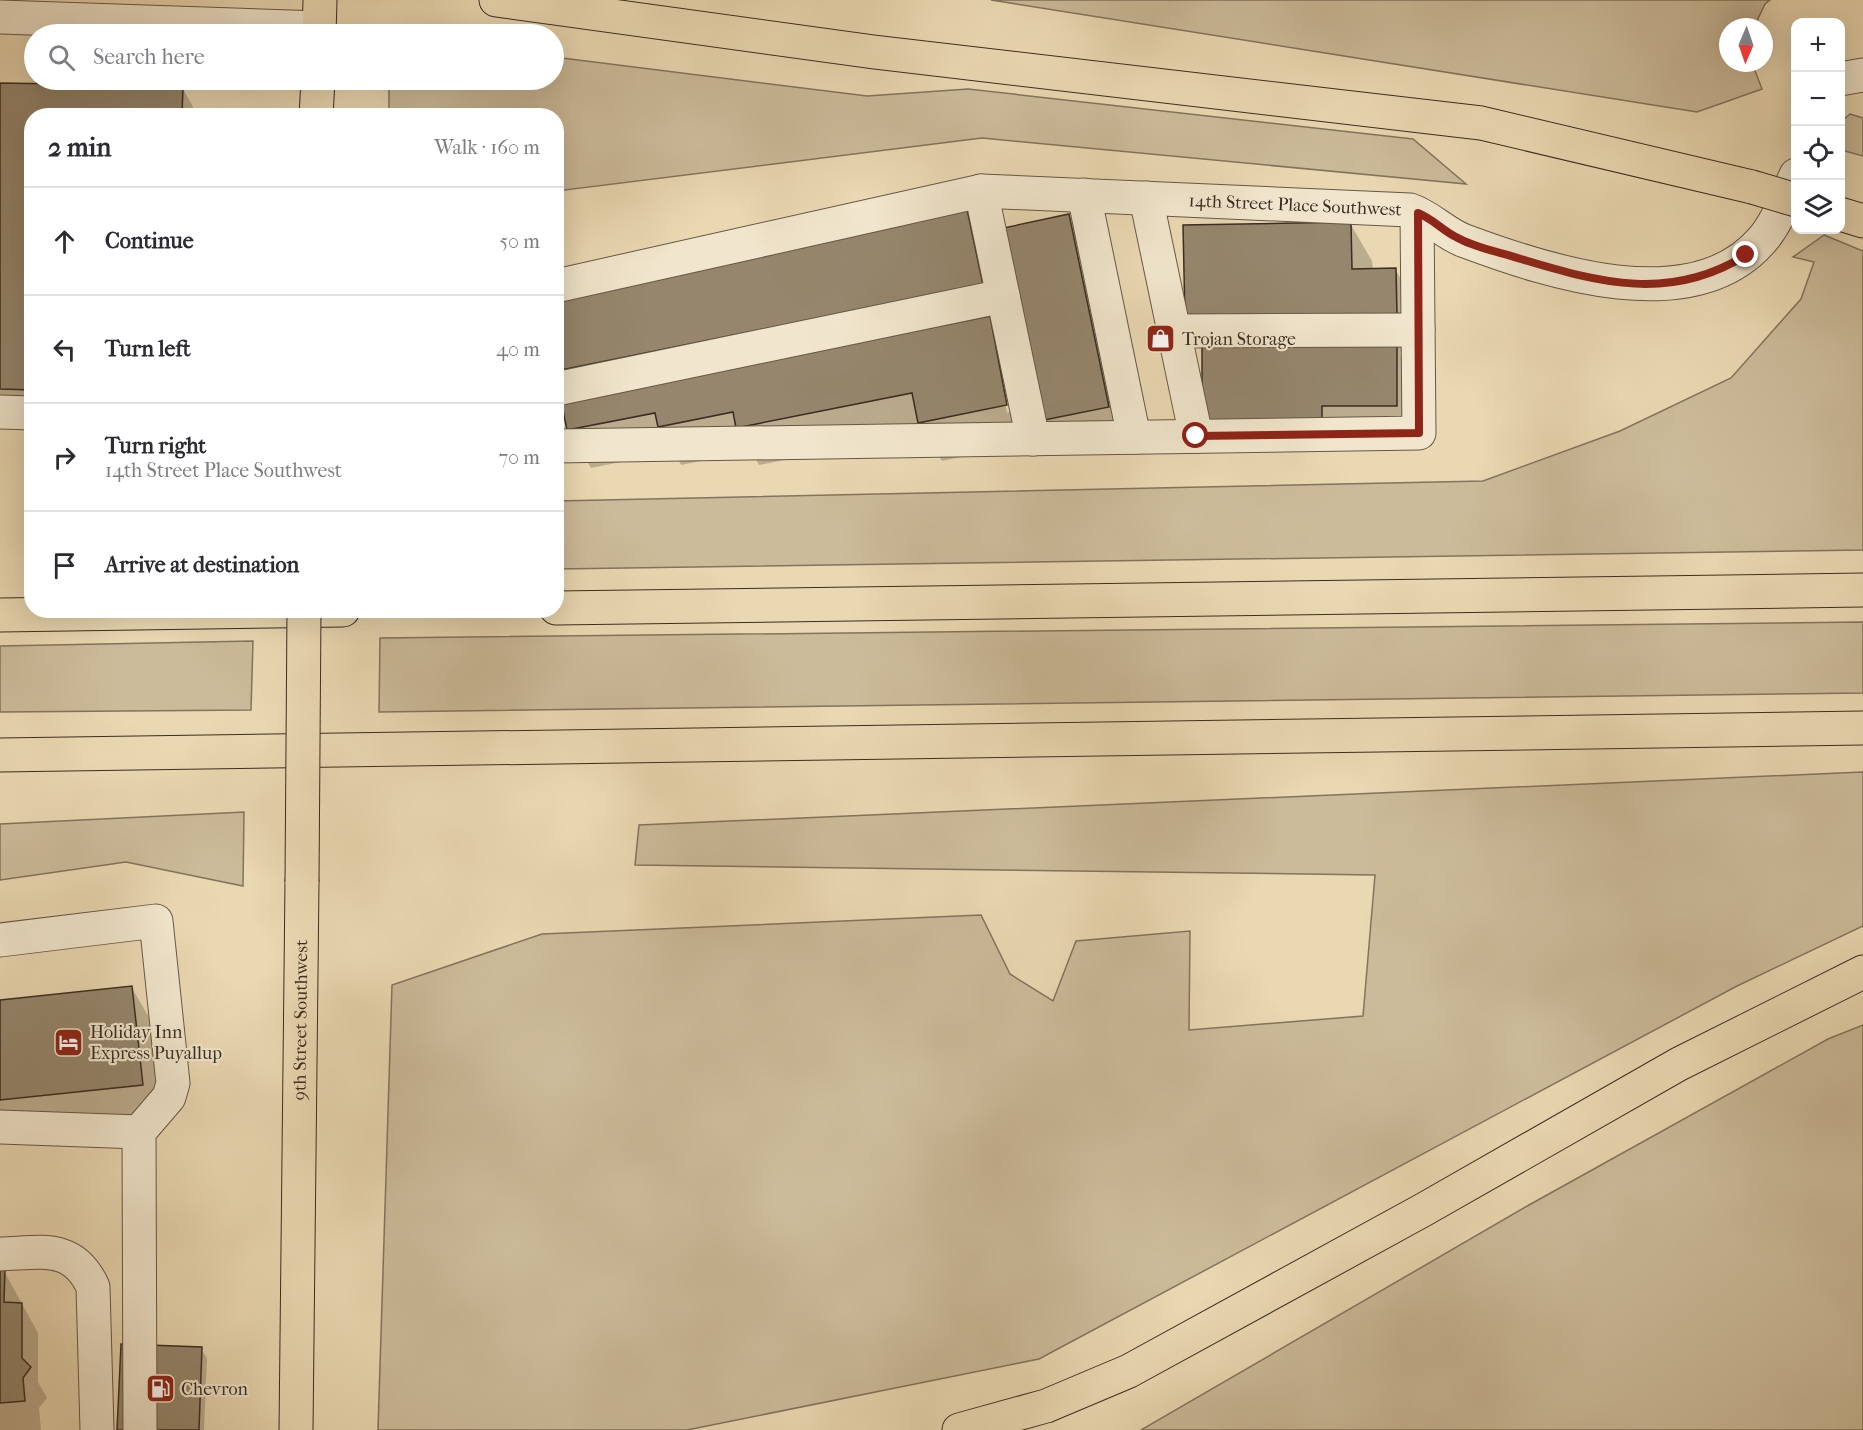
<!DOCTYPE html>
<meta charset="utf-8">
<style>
body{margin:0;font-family:"IM FELL French Canon",serif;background:#f2f2f3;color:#2b2b33}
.controls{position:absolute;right:18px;top:18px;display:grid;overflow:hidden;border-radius:12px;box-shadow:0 6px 24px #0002}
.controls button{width:54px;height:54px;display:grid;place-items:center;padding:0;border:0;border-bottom:2px solid #e1e1e2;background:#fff;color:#2b2b33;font:30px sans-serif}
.compass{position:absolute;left:1719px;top:18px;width:54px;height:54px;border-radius:50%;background:#fff;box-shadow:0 6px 24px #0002;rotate:182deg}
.stop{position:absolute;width:18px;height:18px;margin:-14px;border:4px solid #8f2418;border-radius:50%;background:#fff}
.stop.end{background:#8f2418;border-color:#fff;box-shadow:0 2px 6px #0008}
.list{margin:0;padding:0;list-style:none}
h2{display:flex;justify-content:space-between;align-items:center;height:78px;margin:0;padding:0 24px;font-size:26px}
h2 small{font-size:20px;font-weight:400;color:#7c7c81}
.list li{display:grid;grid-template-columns:39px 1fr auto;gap:18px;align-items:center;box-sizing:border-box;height:108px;padding:0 24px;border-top:2px solid #e1e1e2}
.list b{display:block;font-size:22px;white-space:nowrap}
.list p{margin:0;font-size:20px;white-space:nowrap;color:#7c7c81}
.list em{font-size:20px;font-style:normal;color:#7c7c81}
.icon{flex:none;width:33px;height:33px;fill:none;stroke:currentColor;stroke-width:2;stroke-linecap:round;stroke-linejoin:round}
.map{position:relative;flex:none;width:1863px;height:1430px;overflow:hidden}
.search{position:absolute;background:#fff;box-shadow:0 6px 24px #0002;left:24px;top:24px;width:540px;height:66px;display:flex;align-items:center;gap:15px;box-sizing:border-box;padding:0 21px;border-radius:33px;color:#7c7c81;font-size:22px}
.panel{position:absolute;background:#fff;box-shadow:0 6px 24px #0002;left:24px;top:108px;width:540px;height:510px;border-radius:24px}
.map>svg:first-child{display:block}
</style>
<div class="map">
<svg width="1863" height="1430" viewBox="0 0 1863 1430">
<rect width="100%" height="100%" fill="#ead8b2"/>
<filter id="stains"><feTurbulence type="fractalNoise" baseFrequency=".00333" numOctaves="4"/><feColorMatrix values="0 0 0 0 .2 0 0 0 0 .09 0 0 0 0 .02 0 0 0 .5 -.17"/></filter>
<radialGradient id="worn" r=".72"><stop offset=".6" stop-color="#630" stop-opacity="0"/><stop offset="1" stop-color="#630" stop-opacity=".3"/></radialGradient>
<!-- green -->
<path fill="#ccbb9a" stroke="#82745e" stroke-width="1.5" d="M991,0H1770L1765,4L1754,27H1728V63H1752L1762,89L1697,112Z
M554,57L867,96L968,89L1413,139L1466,184L982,138L557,191L556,116L389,115V80H554Z
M1850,114L1863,118V156L1841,150V122Z
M1824,235L1863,251V550L557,569V501L1483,481L1620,431L1731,378L1801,299L1814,262L1793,257Z
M1863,622V693L379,712L380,638Z
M253,641L251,710L0,712V646Z
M1863,772V926L1737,986L1039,1359L687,1430H378L392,985L542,934L981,915L1010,974L1053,1001L1076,941L1190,931L1189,1030L1363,1016L1375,875L635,865L639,825Z
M244,812L243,886L126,862L0,880V824Z
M1863,1025V1430H1141L1529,1205L1828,1039Z"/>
<!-- shadow -->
<path fill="#0003" fill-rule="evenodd" d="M0,84L182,87L198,116H32V418H0Z
M966,211L988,249L1028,443L942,461L925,432L759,465L751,451L681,465L674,451L591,468L568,429L574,400L556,365ZM996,356H999L1010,412L1007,413Z
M1068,216L1085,245L1124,436L1057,449L1041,420Z
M1350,223L1372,261L1373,270L1395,269L1417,307L1418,353H1400L1413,375V434L1221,450Z
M132,988L154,1026L164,1123L0,1140V1001Z
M0,1271H4L38,1333V1382L47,1398L39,1408L41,1430H0Z
M201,1349L207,1358L204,1430H119Z"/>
<!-- building -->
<path fill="#95866d" stroke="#392d23" stroke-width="1.5" d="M0,83L183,86L182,116H32V390L0,389Z
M967,209L983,285L556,371V301Z
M1069,214L1109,407L1039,421L999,229Z
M1351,222L1352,269L1396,268L1397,315L1185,319L1183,225Z
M990,316L1007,405L918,423L912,393L736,428L733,412L658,427L655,413L567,430L561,401Z
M1202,344L1397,345V406H1322V421H1202Z
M132,986L143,1085L0,1100V1000Z
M0,1270H5L4,1302L22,1303V1358L31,1367L23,1378L25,1401L0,1403Z
M121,1344L202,1347L199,1430H117Z"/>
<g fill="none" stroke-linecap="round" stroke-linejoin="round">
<defs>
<g id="minor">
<path d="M0,17L319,28"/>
<path d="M1840,79L1863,75"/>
<path d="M981,191L1033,439"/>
<path d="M1084,195L1134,437"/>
<path d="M1146,198L1196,436"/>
<path id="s1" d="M556,286L981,191L1410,210C1431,217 1445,234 1465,241C1548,272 1693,320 1762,240C1778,222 1786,196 1796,175"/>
<path d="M1174,331L1418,330"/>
<path d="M556,389L1003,296"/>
<path d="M0,412L32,413"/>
<path d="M556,446L1419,433L1417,213"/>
<path d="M0,940L156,921L173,1083L169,1097L139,1132L140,1430"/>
<path d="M0,1127L139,1132"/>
<path d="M0,1254C41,1253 73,1243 93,1287L97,1430"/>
</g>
<g id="major">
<path d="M319,34L320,0"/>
<path d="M316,116L318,80"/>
<path id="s2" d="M296,1430L302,882"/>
</g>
<path id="highway" d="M496,0L874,52L1481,123L1752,187
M1840,214L1863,221
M556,608L1863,590
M0,615L343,610
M0,755L1863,728
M959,1430L1046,1406L1129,1371L1423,1210L1679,1064L1863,972"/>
</defs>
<!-- minor casing -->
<use href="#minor" stroke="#655847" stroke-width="35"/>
<!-- major casing -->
<use href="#major" stroke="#392d23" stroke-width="35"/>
<!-- highway casing -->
<use href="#highway" stroke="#392d23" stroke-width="35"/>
<!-- minor -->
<use href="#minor" stroke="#f1e6cd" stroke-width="33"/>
<!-- major -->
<use href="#major" stroke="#ead8b2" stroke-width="33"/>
<!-- highway -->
<use href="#highway" stroke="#ead8b2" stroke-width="33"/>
<defs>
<path id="major-bridge" d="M302,882L304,610"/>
<path id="highway-bridge" d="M1752,187L1796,200"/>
</defs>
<!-- major-bridge casing -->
<use href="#major-bridge" stroke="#392d23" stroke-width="35" stroke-linecap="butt"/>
<!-- highway-bridge casing -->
<use href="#highway-bridge" stroke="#392d23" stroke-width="35" stroke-linecap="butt"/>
<!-- major-bridge -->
<use href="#major-bridge" stroke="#ead8b2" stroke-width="33"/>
<!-- highway-bridge -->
<use href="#highway-bridge" stroke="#ead8b2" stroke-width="33"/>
</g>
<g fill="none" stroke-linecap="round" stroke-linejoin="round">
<!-- route -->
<path stroke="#8f2418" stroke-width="8" d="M1196,436L1419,433L1418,213C1433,219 1442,230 1456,237C1475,248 1500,252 1521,259C1600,283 1671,302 1746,255"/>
</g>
<!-- icons -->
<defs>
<symbol id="shop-square" viewBox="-11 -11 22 22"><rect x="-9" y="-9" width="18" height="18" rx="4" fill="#8f2418" stroke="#f1e6cd"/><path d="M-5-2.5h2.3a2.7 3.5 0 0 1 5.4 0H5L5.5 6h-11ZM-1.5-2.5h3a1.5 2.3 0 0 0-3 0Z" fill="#fff"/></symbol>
<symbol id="hotel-square" viewBox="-11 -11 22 22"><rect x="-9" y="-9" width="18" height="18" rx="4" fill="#8f2418" stroke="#f1e6cd"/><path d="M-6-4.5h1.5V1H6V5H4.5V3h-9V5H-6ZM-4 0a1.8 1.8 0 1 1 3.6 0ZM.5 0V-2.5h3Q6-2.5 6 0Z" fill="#fff"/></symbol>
<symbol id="fuel-square" viewBox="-11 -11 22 22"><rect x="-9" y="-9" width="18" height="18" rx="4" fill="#8f2418" stroke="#f1e6cd"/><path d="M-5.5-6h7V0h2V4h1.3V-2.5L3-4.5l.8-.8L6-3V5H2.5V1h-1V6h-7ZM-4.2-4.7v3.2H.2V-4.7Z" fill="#fff"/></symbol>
</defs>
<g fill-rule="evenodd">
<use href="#shop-square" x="1144" y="322" width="33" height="33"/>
<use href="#hotel-square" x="52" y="1026" width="33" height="33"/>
<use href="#fuel-square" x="144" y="1372" width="33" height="33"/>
</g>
<g text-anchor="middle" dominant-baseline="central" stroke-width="4.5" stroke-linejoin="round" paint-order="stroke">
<!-- street labels -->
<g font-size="18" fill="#392d23" stroke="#f1e6cd">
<text stroke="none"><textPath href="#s1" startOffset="750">14th Street Place Southwest</textPath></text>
<text stroke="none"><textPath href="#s2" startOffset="410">9th Street Southwest</textPath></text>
</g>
<!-- poi labels -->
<g font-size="18" fill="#392d23" stroke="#f1e6cd" text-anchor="start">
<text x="1182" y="339">Trojan Storage</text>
<text x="90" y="1032">Holiday Inn<tspan x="90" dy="21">Express Puyallup</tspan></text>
<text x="181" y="1389">Chevron</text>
</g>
</g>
<rect width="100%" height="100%" filter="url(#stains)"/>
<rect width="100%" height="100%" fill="url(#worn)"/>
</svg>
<div class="controls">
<button>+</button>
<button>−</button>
<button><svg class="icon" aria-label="locate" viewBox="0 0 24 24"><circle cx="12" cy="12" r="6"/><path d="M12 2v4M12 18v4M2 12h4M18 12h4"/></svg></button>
<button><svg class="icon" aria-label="layers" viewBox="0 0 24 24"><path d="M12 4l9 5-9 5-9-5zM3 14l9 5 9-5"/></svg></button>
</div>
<svg class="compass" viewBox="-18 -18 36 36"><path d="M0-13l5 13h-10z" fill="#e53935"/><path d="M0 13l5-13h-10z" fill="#7c7c81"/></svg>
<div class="stop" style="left:1196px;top:436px"></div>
<div class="stop end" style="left:1746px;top:255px"></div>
<div class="search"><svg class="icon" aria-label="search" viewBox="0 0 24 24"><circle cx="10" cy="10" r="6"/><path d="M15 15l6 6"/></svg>Search here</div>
<section class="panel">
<h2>2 min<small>Walk · 160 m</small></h2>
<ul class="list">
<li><svg class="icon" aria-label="ahead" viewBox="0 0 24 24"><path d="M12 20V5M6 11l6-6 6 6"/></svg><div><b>Continue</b></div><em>50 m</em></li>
<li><svg class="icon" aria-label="left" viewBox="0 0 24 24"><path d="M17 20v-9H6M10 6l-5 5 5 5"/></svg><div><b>Turn left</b></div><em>40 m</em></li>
<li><svg class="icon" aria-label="right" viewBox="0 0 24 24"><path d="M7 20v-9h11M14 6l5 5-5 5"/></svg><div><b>Turn right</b><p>14th Street Place Southwest</p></div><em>70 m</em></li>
<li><svg class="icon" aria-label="arrive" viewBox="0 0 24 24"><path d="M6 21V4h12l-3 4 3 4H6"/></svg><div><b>Arrive at destination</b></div></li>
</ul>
</section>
</div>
